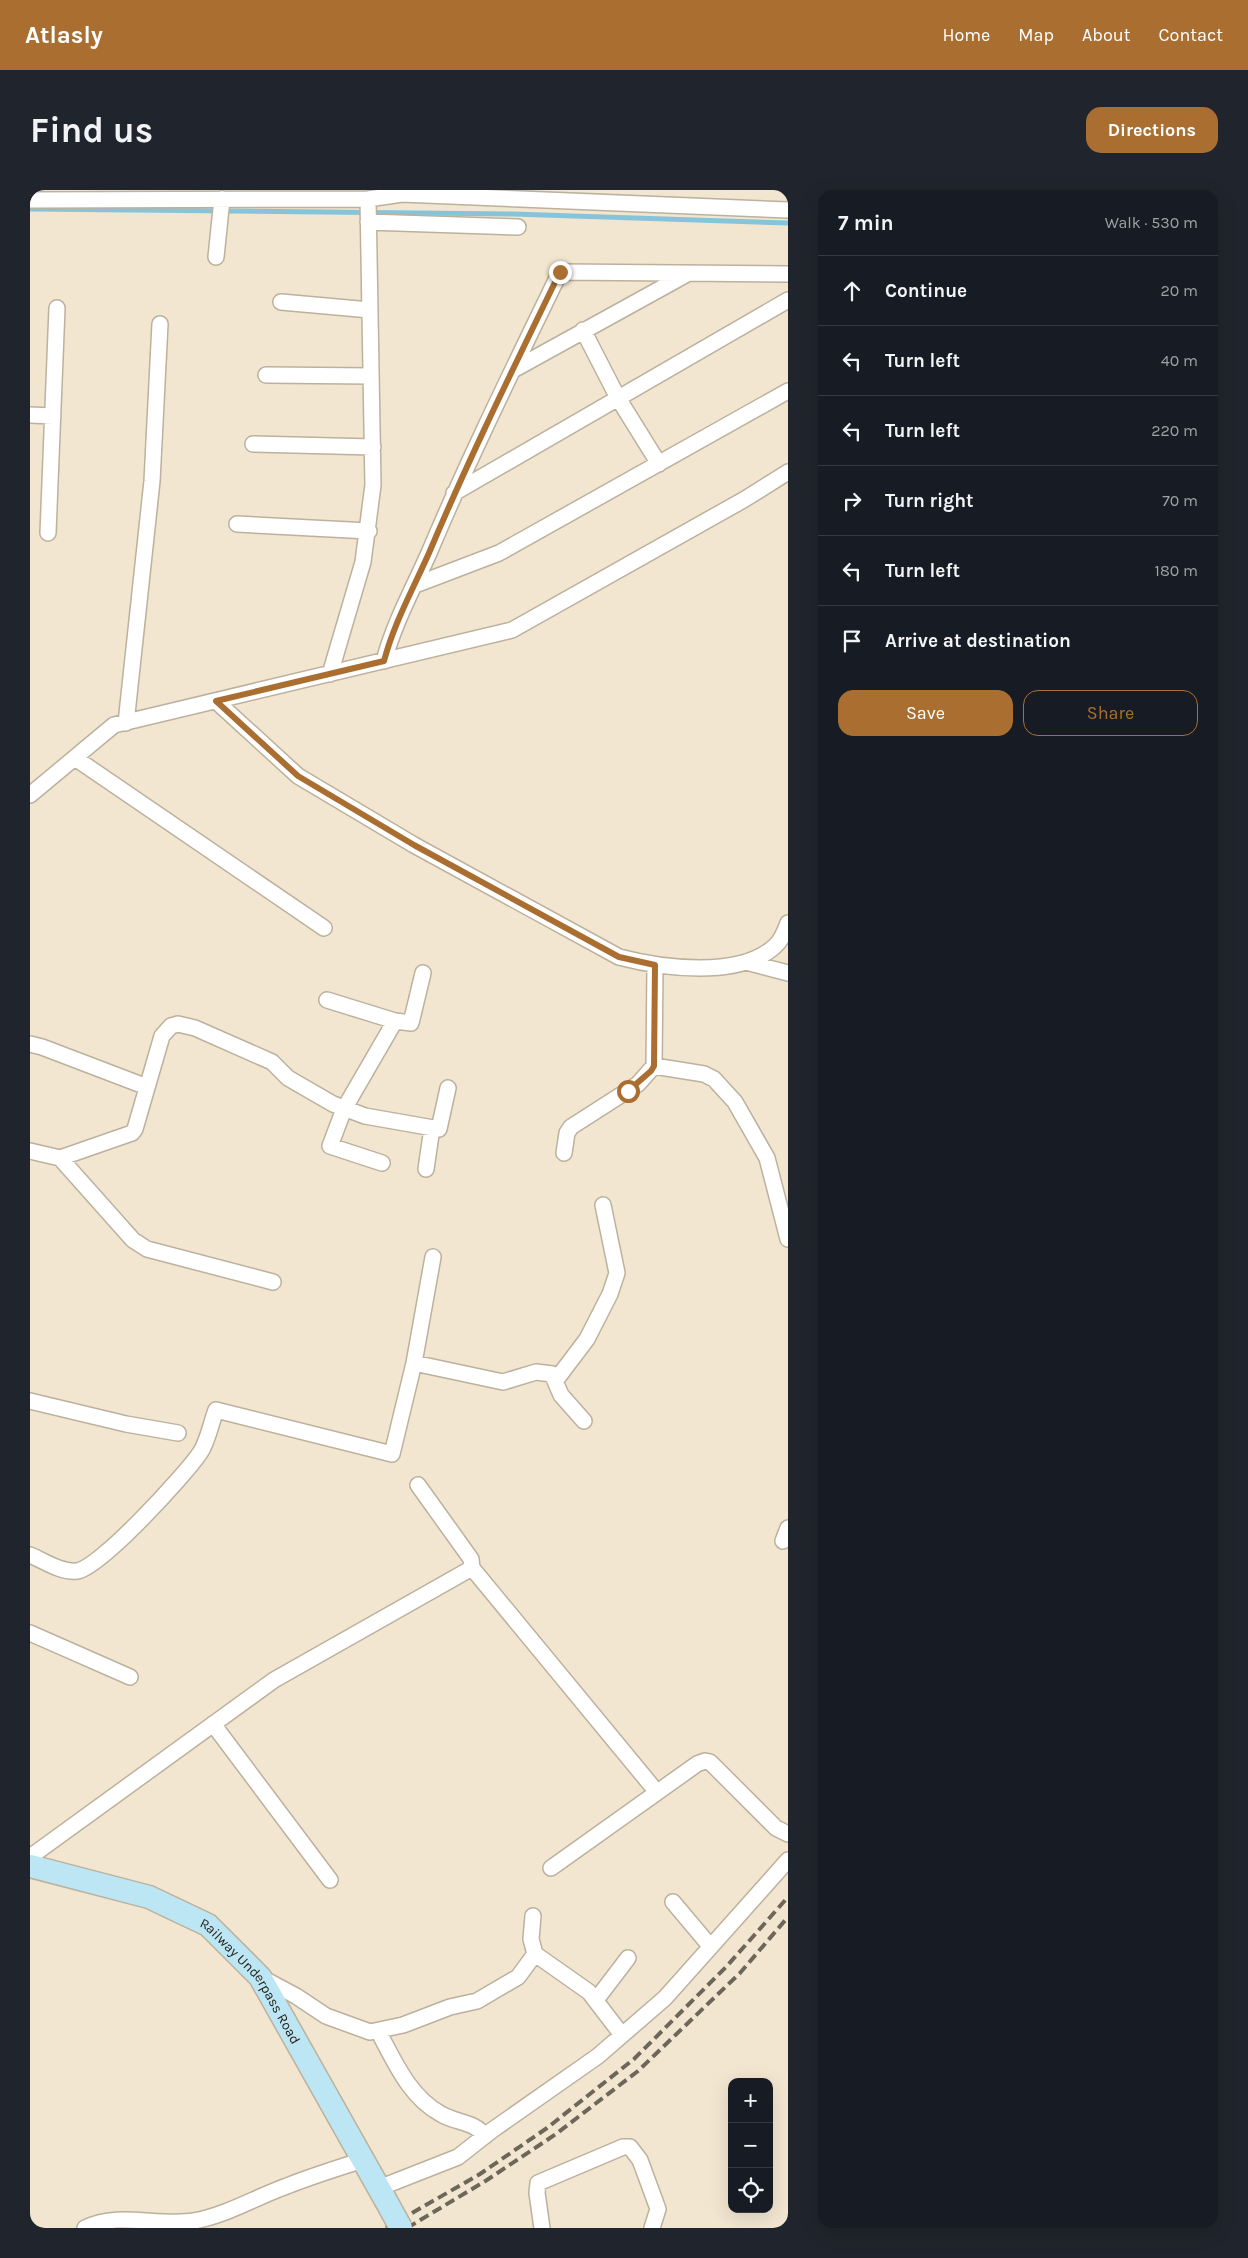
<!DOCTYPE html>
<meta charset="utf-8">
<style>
body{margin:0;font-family:Karla,sans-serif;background:#20242c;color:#f1f3f6}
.controls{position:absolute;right:15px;bottom:15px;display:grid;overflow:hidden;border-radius:10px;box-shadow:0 5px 20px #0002}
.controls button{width:45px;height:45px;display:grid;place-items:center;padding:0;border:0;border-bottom:1px solid #363941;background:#171b24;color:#f1f3f6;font:25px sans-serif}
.stop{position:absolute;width:15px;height:15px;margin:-11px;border:4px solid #aa6f30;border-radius:50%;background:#fff}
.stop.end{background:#aa6f30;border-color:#fff;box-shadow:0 1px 5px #0008}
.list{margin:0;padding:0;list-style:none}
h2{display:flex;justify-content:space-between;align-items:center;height:65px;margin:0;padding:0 20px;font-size:21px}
h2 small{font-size:16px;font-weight:400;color:#9ea1a6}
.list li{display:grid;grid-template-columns:32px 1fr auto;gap:15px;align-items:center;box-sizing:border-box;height:70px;padding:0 20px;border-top:1px solid #363941}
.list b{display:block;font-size:19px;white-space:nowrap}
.list em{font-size:16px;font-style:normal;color:#9ea1a6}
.actions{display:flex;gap:10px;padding:15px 20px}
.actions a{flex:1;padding:11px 0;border:1px solid #aa6f30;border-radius:15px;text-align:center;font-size:18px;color:#aa6f30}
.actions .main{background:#aa6f30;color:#fff}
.icon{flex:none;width:28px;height:28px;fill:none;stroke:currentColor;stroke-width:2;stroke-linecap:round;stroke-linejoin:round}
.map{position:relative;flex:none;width:758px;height:2038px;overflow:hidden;border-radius:15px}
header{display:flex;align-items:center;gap:30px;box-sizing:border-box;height:70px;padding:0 25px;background:#aa6f30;color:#fff}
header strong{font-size:24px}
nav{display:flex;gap:28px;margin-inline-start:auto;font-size:18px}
.intro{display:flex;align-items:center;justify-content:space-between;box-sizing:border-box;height:120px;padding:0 30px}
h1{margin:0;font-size:35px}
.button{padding:12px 22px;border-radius:15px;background:#aa6f30;color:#fff;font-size:18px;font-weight:700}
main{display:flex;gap:30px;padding:0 30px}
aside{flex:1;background:#171b24;border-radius:15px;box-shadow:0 5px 20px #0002}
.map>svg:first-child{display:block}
</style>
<header>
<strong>Atlasly</strong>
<nav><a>Home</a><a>Map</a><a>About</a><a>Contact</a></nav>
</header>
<div class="intro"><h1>Find us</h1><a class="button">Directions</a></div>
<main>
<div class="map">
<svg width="758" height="2038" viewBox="0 0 758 2038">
<rect width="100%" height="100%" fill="#f2e6d1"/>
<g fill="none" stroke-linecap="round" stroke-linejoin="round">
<!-- stream -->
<path stroke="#87c4da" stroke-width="5" d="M0,19L483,24L758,33"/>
<defs>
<path id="street" d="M0,10L338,9L372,4L758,20
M338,32L488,37
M186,67L192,9
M251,112L340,120
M553,140L588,208L629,274
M483,180L657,84
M236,185L341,186
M0,225L23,226
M223,254L343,257
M424,303L758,110
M207,334L339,341
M18,343L27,118
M385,395L469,363L758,201
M354,471C364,433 383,399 399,363C439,268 485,175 530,82L758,84
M300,484L333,372L343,295L338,9
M186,511L268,586L384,655L589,767C631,778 710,789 745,756C752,750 755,741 758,733
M96,533L122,291L130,134
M45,568L294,738
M0,605L84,535L482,440L715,309L758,282
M716,772L758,783
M297,810L365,831L381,833L393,783
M0,854L12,857L117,897
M624,876L674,884L684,889L705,912L737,968L758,1049
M0,961L30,968L102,943L105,939L132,846L141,836L148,834L165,838L242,872L258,888L303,914L335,926L409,939L418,898
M534,963L537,943L541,937L608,894L624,876L625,775
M30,968L103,1050L117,1059L243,1092
M352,973L300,956L314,919L365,831
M396,979L402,938
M384,1173L473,1192L506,1182L522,1184L531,1205L554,1231
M526,1190L557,1149L580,1104L587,1083L573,1015
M0,1211L96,1234L148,1243
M388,1295L441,1369L442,1378L621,1595
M753,1351L758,1338
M0,1365C14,1371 32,1383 47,1381C70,1378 155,1285 170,1263C178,1251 181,1233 186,1220L362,1264L384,1173L403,1067
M0,1443L100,1487
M183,1534L300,1690
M0,1667L244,1490L442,1378
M521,1678L667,1574L675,1571L680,1572L746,1638L758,1644
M643,1712L680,1756
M503,1726L501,1749L505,1764L559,1802L592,1845
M232,1791L236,1790L266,1806L296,1826L340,1842L373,1835L420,1817L447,1811L488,1787L505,1764
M566,1810L598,1768
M348,1841C364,1870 379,1907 411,1924C426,1933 444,1931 455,1946
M349,1998L428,1967L461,1941L568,1866L635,1808L758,1670
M55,2038C89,2021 128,2037 164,2031C197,2025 226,2007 257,1996C282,1986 308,1978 333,1970
M512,2038L507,2003L508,1993L593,1957H600L610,1970L628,2019L622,2038"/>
<g id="secondary">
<path id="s1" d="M0,1676L119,1707L178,1735L230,1787L355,2009"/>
</g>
</defs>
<!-- street casing -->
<use href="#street" stroke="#bcb19d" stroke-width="18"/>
<!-- secondary casing -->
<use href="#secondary" stroke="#bcb19d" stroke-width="25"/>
<!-- street -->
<use href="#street" stroke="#fff" stroke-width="15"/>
<!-- secondary -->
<use href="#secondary" stroke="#bce6f4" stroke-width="22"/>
<!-- rail -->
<path stroke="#6d6659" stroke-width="4" stroke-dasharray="10 5" stroke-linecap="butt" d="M356,2038L450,1984L517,1938L604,1869L697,1776L758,1707
M377,2038L457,1990L526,1944L608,1881L710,1783L758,1727"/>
<defs>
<path id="secondary-bridge" d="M355,2009L371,2038"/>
</defs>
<!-- secondary-bridge casing -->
<use href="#secondary-bridge" stroke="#bcb19d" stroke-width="25" stroke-linecap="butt"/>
<!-- secondary-bridge -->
<use href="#secondary-bridge" stroke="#bce6f4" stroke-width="22"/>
</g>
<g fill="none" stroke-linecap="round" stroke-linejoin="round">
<!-- route -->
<path stroke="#aa6f30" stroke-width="6" d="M530,82C485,175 439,268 399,363C383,399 364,433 354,471L186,511L268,586L384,655L589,767L625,775L624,876L621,881L598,901"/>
</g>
<g text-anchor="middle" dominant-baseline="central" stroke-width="4" stroke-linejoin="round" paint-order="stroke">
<!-- street labels -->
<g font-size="14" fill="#211d15" stroke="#f2e6d1">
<text stroke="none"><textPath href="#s1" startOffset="259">Railway Underpass Road</textPath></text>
</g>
</g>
</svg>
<div class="controls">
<button>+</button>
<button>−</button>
<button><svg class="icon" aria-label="locate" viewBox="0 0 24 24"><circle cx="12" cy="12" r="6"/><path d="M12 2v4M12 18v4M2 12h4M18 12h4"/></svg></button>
</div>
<div class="stop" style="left:598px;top:901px"></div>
<div class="stop end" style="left:530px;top:82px"></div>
</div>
<aside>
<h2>7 min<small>Walk · 530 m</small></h2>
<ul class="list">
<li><svg class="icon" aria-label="ahead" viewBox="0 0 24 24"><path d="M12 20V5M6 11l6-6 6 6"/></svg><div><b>Continue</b></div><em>20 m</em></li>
<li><svg class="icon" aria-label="left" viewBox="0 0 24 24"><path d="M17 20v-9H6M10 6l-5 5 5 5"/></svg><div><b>Turn left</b></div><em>40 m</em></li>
<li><svg class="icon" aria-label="left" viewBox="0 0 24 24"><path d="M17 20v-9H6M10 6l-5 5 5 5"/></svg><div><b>Turn left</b></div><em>220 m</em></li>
<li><svg class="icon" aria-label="right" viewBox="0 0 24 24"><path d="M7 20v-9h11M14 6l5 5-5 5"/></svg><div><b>Turn right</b></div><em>70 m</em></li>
<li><svg class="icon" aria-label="left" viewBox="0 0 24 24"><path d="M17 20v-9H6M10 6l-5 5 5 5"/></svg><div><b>Turn left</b></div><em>180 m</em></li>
<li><svg class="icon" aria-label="arrive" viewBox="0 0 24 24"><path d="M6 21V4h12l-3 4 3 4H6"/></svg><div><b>Arrive at destination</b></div></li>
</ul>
<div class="actions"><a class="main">Save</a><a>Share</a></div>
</aside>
</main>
